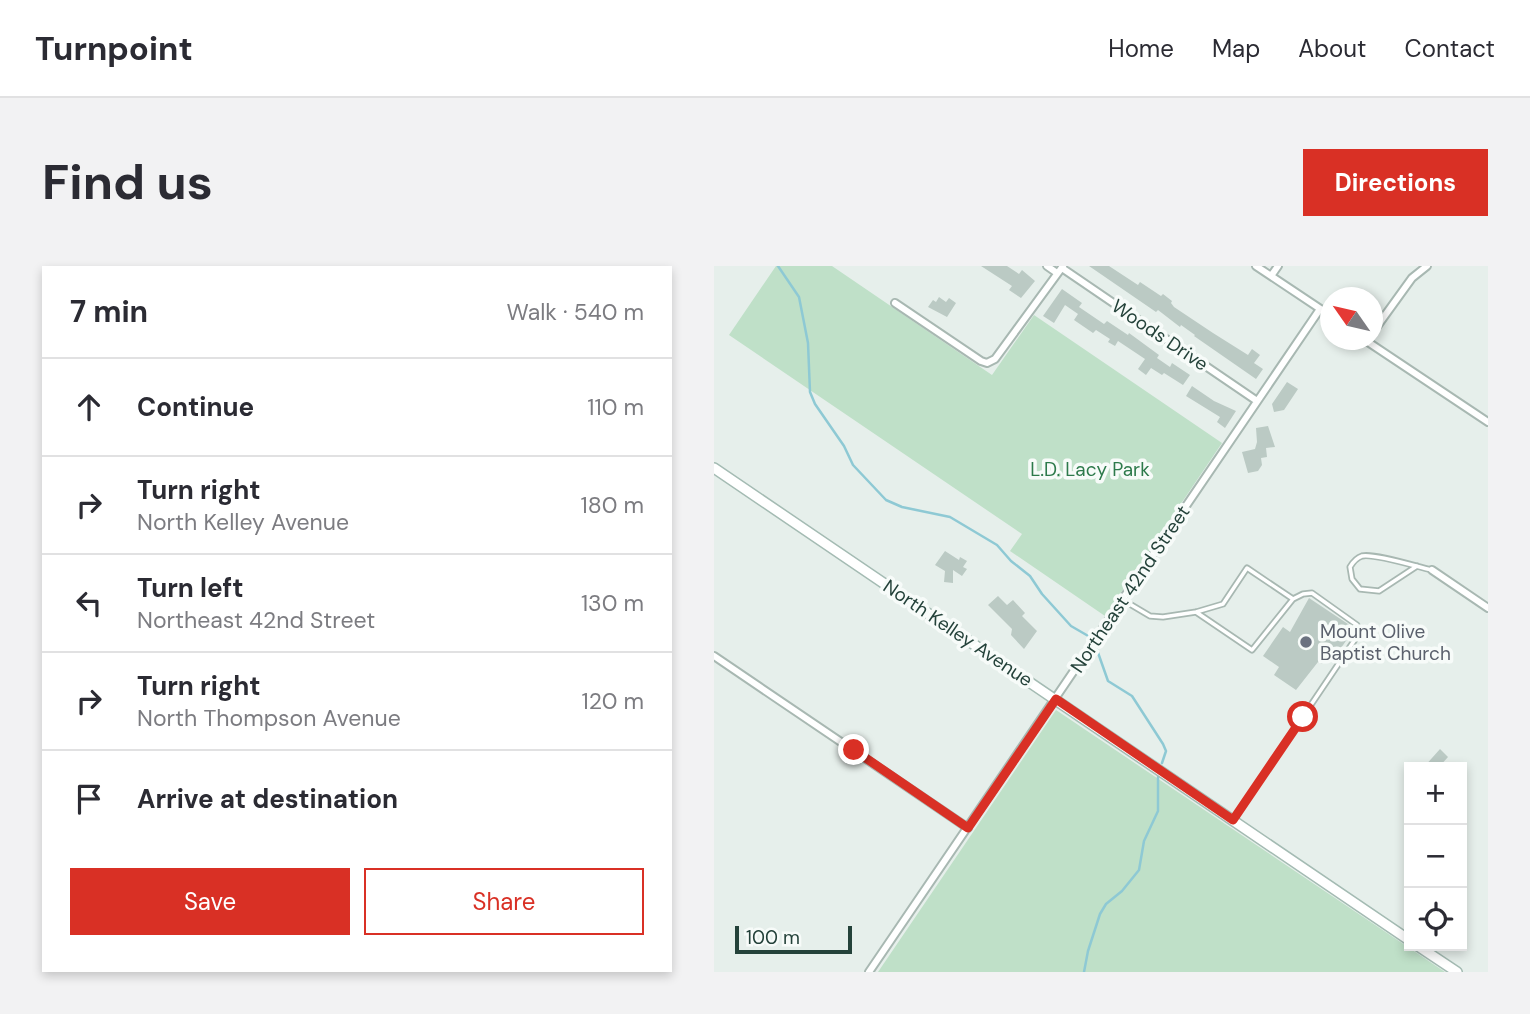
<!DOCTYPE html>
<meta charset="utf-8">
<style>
body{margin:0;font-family:"DM Sans",sans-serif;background:#f2f2f3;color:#2b2b33}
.controls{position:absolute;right:21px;bottom:21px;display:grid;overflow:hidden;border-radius:0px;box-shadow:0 4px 10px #0003}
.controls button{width:63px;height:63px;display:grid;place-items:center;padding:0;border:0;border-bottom:2px solid #e1e1e2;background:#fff;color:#2b2b33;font:35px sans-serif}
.compass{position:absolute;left:606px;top:21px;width:63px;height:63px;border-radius:50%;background:#fff;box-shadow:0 4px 10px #0003;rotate:304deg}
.scale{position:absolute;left:21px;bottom:18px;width:117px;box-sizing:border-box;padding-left:7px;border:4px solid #24423a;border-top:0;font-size:19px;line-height:24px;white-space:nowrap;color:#24423a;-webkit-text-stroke:5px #f7fbf9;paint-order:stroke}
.stop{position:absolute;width:21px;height:21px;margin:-16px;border:5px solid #d93025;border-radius:50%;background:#fff}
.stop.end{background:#d93025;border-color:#fff;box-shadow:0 2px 7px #0008}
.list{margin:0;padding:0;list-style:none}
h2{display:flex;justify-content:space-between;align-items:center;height:91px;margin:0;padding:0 28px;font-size:30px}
h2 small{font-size:23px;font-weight:400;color:#7c7c81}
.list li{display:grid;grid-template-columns:46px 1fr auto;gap:21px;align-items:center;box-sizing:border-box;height:98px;padding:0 28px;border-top:2px solid #e1e1e2}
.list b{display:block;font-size:26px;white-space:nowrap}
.list p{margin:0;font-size:23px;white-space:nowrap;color:#7c7c81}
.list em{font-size:23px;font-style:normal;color:#7c7c81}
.actions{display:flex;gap:14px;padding:21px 28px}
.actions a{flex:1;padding:16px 0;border:2px solid #d93025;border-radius:0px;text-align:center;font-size:24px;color:#d93025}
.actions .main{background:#d93025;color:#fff}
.icon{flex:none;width:38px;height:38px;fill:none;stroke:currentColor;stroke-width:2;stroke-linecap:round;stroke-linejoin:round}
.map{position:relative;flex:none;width:774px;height:706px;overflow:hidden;border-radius:0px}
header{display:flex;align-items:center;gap:42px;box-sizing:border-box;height:98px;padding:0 35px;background:#fff;border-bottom:2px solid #e1e1e2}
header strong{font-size:33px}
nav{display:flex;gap:38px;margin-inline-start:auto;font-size:24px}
.intro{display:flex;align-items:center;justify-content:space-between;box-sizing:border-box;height:168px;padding:0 42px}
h1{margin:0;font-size:49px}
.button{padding:18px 32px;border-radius:0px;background:#d93025;color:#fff;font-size:24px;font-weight:700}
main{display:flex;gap:42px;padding:0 42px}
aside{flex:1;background:#fff;border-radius:0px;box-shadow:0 4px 10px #0003}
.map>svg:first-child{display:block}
</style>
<header>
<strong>Turnpoint</strong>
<nav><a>Home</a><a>Map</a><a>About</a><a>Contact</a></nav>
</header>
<div class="intro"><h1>Find us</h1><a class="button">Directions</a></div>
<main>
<aside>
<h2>7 min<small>Walk · 540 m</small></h2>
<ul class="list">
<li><svg class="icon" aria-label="ahead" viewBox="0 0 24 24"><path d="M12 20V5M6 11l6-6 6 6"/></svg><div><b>Continue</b></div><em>110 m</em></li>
<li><svg class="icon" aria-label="right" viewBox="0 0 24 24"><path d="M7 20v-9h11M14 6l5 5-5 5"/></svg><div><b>Turn right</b><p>North Kelley Avenue</p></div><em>180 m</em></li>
<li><svg class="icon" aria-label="left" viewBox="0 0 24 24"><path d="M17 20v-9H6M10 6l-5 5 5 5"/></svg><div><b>Turn left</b><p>Northeast 42nd Street</p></div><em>130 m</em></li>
<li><svg class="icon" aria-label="right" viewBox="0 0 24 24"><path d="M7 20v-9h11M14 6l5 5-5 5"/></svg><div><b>Turn right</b><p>North Thompson Avenue</p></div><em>120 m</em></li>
<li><svg class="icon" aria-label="arrive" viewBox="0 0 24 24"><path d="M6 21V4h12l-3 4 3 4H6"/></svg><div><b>Arrive at destination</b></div></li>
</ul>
<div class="actions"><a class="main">Save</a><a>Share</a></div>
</aside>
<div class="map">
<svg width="774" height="706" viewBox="0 0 774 706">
<rect width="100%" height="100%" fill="#e6efeb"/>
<!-- green -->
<path fill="#bfe0c8" d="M62,0H118L278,109L320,49L508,177L391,350L296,285L308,268L15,69Z
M342,444L731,706H164Z"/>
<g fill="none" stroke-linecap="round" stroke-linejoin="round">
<!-- stream -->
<path stroke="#8ec9d4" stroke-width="2.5" d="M64,0L85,31L94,77L96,126L101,138L130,180L139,199L172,234L188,241L236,251L283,279L297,295L316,310L328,328L357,360L376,371
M382,381L394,415L418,430L449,478L452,485L448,497
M370,706L374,685L386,648L392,638L408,625L425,604L430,575L444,545V511"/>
</g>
<!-- building -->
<path fill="#bbcac4" d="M267,0H293L305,8L308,4L321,15L307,32L295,24L298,20Z
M375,0H395L424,19L426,16L447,30L449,28L458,35L457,37L460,41L499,67L534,89L538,83L546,89L540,97L549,103L542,113L480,70L481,69L467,59L466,61L444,44L442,46Z
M348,23L368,37L365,41L390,58L393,55L414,69L415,67L445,89L443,92L456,101L458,97L476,109L469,119L450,107L448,109L437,102L432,109L424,103L431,93L404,75L401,80L394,76L396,73L382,64L379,67L360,54L364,48L351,39L340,57L329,50Z
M225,31L232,36L235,32L242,37L233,51L214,41L219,34L222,36Z
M573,116L584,123L570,144L560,146L558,138Z
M478,120L500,135L522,145L511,162L503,156L506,151L472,130Z
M554,160L561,181L552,182L553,191L547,192L548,199L544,205L534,207L528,186L541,183L543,176L542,162Z
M231,285L245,294L246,291L253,295L249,301L253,303L248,310L239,304V317L230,316L231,305L221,299Z
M284,330L293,339L299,334L311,347L308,350L323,365L310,383L297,369L298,363L274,339Z
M595,332L637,360L638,366L623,388L617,384L608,398L604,396L582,424L560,409L565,401L549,390L569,361L576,366Z
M726,483L734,491L725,501H710Z"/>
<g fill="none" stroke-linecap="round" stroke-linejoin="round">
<defs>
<path id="lane" d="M703,300L665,325L646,323L638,313L636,301C639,296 642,292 648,290C660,287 704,301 718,304
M409,334L436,350L449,351L482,346L509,338L533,302L579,333L589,328L598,327L643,359L644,369L520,553
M482,346L538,384L579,333"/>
<path id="street" d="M333,0L343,7
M542,0L617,50
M348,2L543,135
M557,10L564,0
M181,37L267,95L273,97L281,93L349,0
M659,66L698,12L713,0
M651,74L774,156
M718,304L774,342
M0,390L254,562
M155,706L606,43"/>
<path id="secondary" d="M0,202L695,674
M704,680L743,706"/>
</defs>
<!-- lane casing -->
<use href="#lane" stroke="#a8b8b2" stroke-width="7"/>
<!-- street casing -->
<use href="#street" stroke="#a8b8b2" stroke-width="10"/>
<!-- secondary casing -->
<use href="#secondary" stroke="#a4bbb3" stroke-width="12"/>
<!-- lane -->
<use href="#lane" stroke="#fff" stroke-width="3.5"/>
<!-- street -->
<use href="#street" stroke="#fff" stroke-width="6"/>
<!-- secondary -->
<use href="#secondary" stroke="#fff" stroke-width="9"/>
</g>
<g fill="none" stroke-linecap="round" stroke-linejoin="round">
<!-- route -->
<path stroke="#d93025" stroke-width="9" d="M140,484L254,562L342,433L519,554L589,451"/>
</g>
<!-- markers -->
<circle fill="#6b7280" stroke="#f7fbf9" stroke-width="2.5" cx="592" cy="376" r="7"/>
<g text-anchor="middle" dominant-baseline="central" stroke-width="7" stroke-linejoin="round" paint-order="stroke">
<!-- street labels -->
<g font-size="19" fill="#24423a" stroke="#f7fbf9">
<text transform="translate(446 69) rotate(34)">Woods Drive</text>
<text transform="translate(416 323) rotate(-56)">Northeast 42nd Street</text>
<text transform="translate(244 367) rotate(34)">North Kelley Avenue</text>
</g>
<!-- park labels -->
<g font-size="19" fill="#2d7a4b" stroke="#f7fbf9">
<text x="376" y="203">L.D. Lacy Park</text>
</g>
<!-- worship labels -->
<g font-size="19" fill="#5b616d" stroke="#f7fbf9" text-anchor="start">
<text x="606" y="365">Mount Olive<tspan x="606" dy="22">Baptist Church</tspan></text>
</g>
</g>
</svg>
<div class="controls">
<button>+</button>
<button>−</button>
<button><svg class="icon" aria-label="locate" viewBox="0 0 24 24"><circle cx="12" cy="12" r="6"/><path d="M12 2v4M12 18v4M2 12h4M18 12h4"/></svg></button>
</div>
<svg class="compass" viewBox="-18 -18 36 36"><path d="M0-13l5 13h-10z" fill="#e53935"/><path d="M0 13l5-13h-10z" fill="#7c7c81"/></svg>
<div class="scale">100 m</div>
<div class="stop" style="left:589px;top:451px"></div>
<div class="stop end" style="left:140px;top:484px"></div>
</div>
</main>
